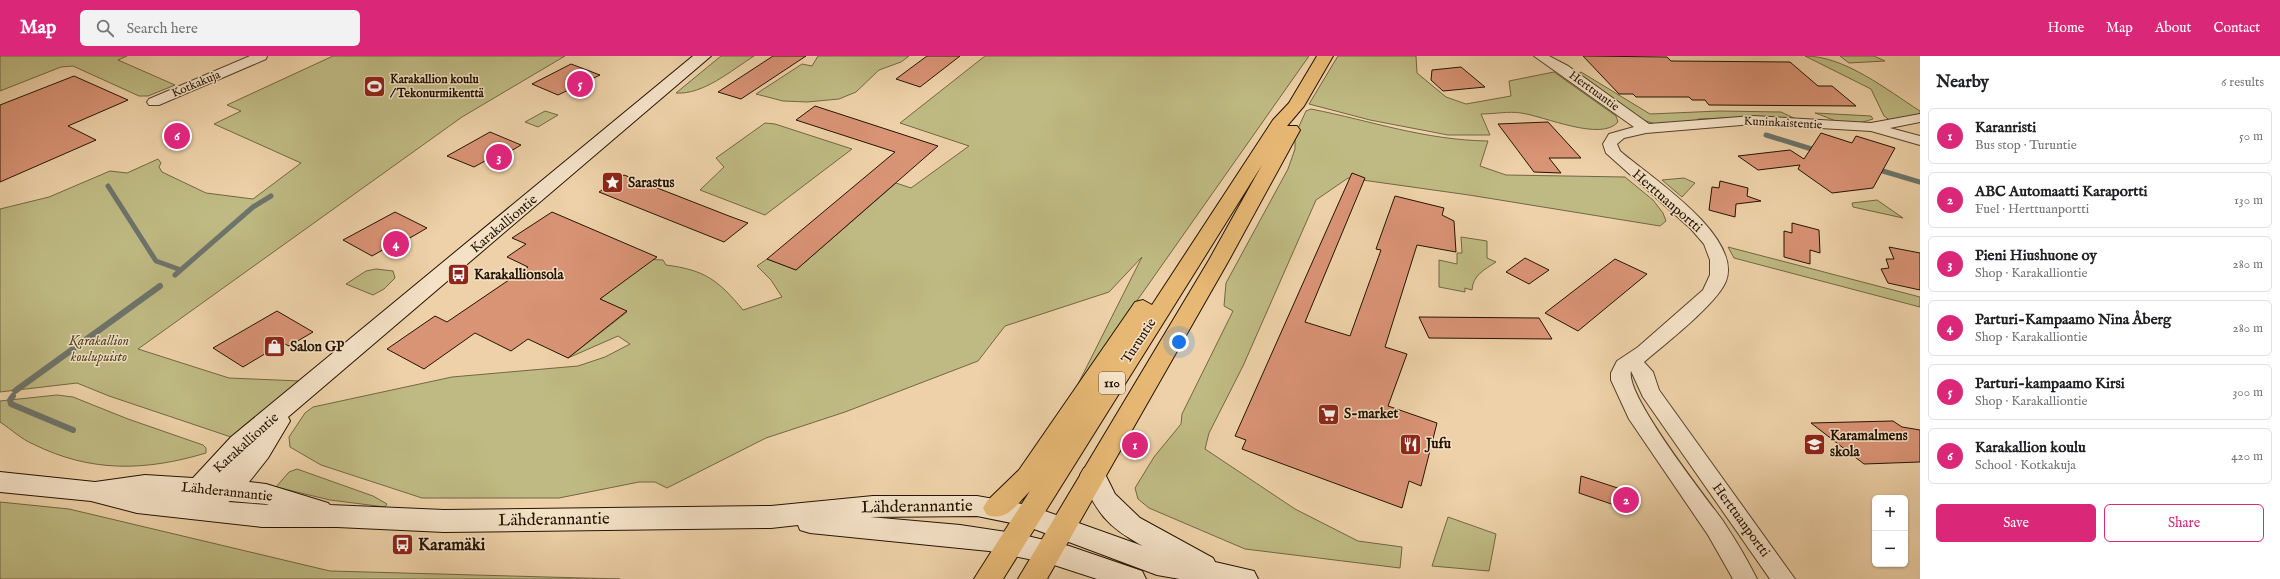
<!DOCTYPE html>
<meta charset="utf-8">
<style>
body{margin:0;font-family:"IM FELL English",serif;background:#f2f2f2;color:#202124}
.controls{position:absolute;right:12px;bottom:12px;display:grid;overflow:hidden;border-radius:6px;box-shadow:0 1px 3px #0004}
.controls button{width:36px;height:36px;display:grid;place-items:center;padding:0;border:0;border-bottom:1px solid #e0e0e0;background:#fff;color:#202124;font:20px sans-serif}
.you{position:absolute;left:1179px;top:286px;width:14px;height:14px;margin:-10px;border:3px solid #fff;border-radius:50%;background:#1a73e8;box-shadow:0 0 0 6px #1a73e833}
.badge{display:grid;place-items:center;width:26px;height:26px;border-radius:50%;background:#db2777;color:#fff;font-size:13px;font-weight:700}
.pin{position:absolute;translate:-50% -50%;border:2px solid #fff;box-shadow:0 1px 4px #0006}
.list{margin:0;padding:0;list-style:none}
h2{display:flex;justify-content:space-between;align-items:center;height:52px;margin:0;padding:0 16px;font-size:17px}
h2 small{font-size:13px;font-weight:400;color:#757577}
.list li{display:grid;grid-template-columns:26px 1fr auto;gap:12px;align-items:center;box-sizing:border-box;height:56px;margin:0 8px 8px;padding:0 8px;border:1px solid #e0e0e0;border-radius:6px}
.list b{display:block;font-size:15px;white-space:nowrap}
.list p{margin:0;font-size:13px;white-space:nowrap;color:#757577}
.list em{font-size:13px;font-style:normal;color:#757577}
.actions{display:flex;gap:8px;padding:12px 16px}
.actions a{flex:1;padding:9px 0;border:1px solid #db2777;border-radius:6px;text-align:center;font-size:14px;color:#db2777}
.actions .main{background:#db2777;color:#fff}
.icon{flex:none;width:22px;height:22px;fill:none;stroke:currentColor;stroke-width:2;stroke-linecap:round;stroke-linejoin:round}
.map{position:relative;flex:none;width:1920px;height:523px;overflow:hidden}
header{display:flex;align-items:center;gap:24px;box-sizing:border-box;height:56px;padding:0 20px;background:#db2777;color:#fff}
header strong{font-size:19px}
nav{display:flex;gap:22px;margin-inline-start:auto;font-size:14px}
.search{width:280px;height:36px;background:#f2f2f2;display:flex;align-items:center;gap:10px;box-sizing:border-box;padding:0 14px;border-radius:6px;color:#757577;font-size:15px}
main{display:flex}
aside{flex:1;background:#fff}
.map>svg:first-child{display:block}
</style>
<header>
<strong>Map</strong>
<div class="search"><svg class="icon" aria-label="search" viewBox="0 0 24 24"><circle cx="10" cy="10" r="6"/><path d="M15 15l6 6"/></svg>Search here</div>
<nav><a>Home</a><a>Map</a><a>About</a><a>Contact</a></nav>
</header>
<main>
<div class="map">
<svg width="1920" height="523" viewBox="0 0 1920 523">
<rect width="100%" height="100%" fill="#eed1a8"/>
<filter id="stains"><feTurbulence type="fractalNoise" baseFrequency=".005" numOctaves="4"/><feColorMatrix values="0 0 0 0 .2 0 0 0 0 .09 0 0 0 0 .02 0 0 0 .5 -.17"/></filter>
<radialGradient id="worn" r=".72"><stop offset=".6" stop-color="#630" stop-opacity="0"/><stop offset="1" stop-color="#630" stop-opacity=".3"/></radialGradient>
<!-- green -->
<path fill="#bfba83" stroke="#726742" d="M0,0H127L118,4L175,29L148,40H139L73,10L61,11L0,35Z
M333,0H565L462,61L138,293L229,322L300,325L231,381L109,340L77,327L0,336V153L49,141L110,115L127,117L158,103L161,107L159,111L162,116L206,137L253,143L301,107L214,68L241,55L227,49Z
M721,0H754C732,14 703,39 676,37Z
M818,0H909L901,6L879,14L856,36L839,43L807,46L783,45L756,38L802,8L812,10Z
M985,0H1309L1077,330L1142,201L1109,236L1005,270L978,305L845,356L766,382L667,432L655,426H639L559,442H422L321,409L290,391L289,381L305,357L313,351L452,321L578,310L605,301L630,288L618,280L568,302L627,256L600,243L645,203L663,204L666,209C705,214 718,224 743,254L782,241L771,224L757,210L767,203L796,214L896,127L911,132L969,90L900,67Z
M1338,0H1416L1417,17L1446,41L1466,48L1511,40L1509,25L1554,16L1616,60L1618,66C1601,86 1544,60 1521,57C1509,55 1494,58 1481,58L1490,79H1448L1370,64L1309,48Z
M1805,0C1845,0 1887,34 1920,55V59L1891,65L1884,60L1871,33Z
M1840,0H1874L1885,5L1849,7Z
M1581,16L1650,58L1719,55L1781,56L1798,64L1752,61L1698,63L1692,69L1656,68L1639,63L1578,18Z
M1311,53C1372,65 1424,84 1488,85L1480,110L1506,119L1625,121L1653,144L1663,157L1666,165L1660,170L1469,139L1348,122L1316,144L1243,310L1209,377L1205,393L1295,453L1358,485L1402,491L1400,512L1245,493L1149,452L1138,443L1135,432L1154,401L1181,368L1182,358L1233,255L1224,250L1226,227L1288,113L1295,93V79L1306,55Z
M545,55L558,59L538,71L525,66Z
M1815,57L1871,60L1873,63C1842,73 1842,66 1815,57Z
M765,67L775,68L852,93L765,159L700,134L724,111L716,102Z
M1684,122L1695,127L1682,141L1662,124Z
M1877,144L1903,162L1853,151L1852,147Z
M1461,181L1487,185V202L1496,206C1484,214 1473,219 1472,234L1465,232V236L1439,231V204L1457,208V197H1462Z
M1728,191L1920,241V251L1734,202Z
M376,213L393,215L395,222L384,233L373,239L346,228L366,215Z
M57,339L73,341L128,363L203,389L206,392V397C146,415 91,417 33,388C21,383 11,373 0,366V345Z
M297,413L373,440L387,448L385,451L330,444L276,431L289,416Z
M0,446L69,453L330,515L620,523H0Z
M1448,461L1496,478L1489,515L1432,510Z"/>
<g fill="none" stroke-linecap="round" stroke-linejoin="round">
<!-- stream-far1 -->
<path stroke="#6d746b" stroke-width="5" d="M1766,79L1818,95
M1876,113L1920,126
M108,130L156,205L181,214
M175,219L253,151L271,140"/>
<!-- stream -->
<path stroke="#6d746b" stroke-width="6" d="M15,335L160,230
M13,340L10,344L11,348L73,374"/>
</g>
<!-- building -->
<path fill="#d99375" stroke="#241400" d="M773,0H806L741,43L718,36Z
M927,0H960L920,31L896,23Z
M1583,0L1667,1L1671,5L1790,6L1818,30H1832L1856,50L1709,49L1705,44H1692L1689,41H1636L1633,38H1619Z
M571,8L600,19L558,39L532,28Z
M1461,11L1485,31L1443,35L1431,24L1432,14Z
M74,20L128,44L68,70L96,84L0,126V49Z
M815,50L938,90L796,214L767,203L895,96L796,64Z
M1548,66L1581,102H1549L1561,117L1534,116L1498,68Z
M490,76L521,89L499,102L494,100L474,111L447,100Z
M1821,77L1852,87L1856,80L1895,92L1873,132L1832,137L1798,113L1800,109L1758,114L1738,100L1790,94L1804,103Z
M1352,117L1365,122L1305,266L1350,280L1381,194L1376,193L1395,140L1444,152L1442,159L1454,165L1456,196L1417,189L1385,291L1407,298L1388,350L1437,367L1421,430L1409,425L1402,452L1242,393L1246,384L1235,380Z
M624,119L729,160L748,167L724,186L599,136Z
M1720,125L1748,132L1747,140L1761,145L1736,148L1735,161L1709,154L1712,131L1719,132Z
M395,156L427,172L396,190L393,188L372,200L343,184Z
M552,156L657,201L600,243L627,255L568,302L528,283L511,295L475,277L424,313L387,293L435,260L447,266L528,211L507,201L526,188L512,182Z
M1792,167L1819,174L1820,197L1810,194V208L1784,201V175L1792,177Z
M1889,191L1920,197V234L1888,227L1881,213L1889,212L1886,203H1894Z
M1525,202L1549,214L1529,228L1506,216Z
M1615,203L1647,218L1578,275L1545,257Z
M277,255L313,276L289,290L283,287L243,311L213,292Z
M1419,261L1539,262L1552,283L1429,282Z
M1893,365L1902,371L1920,374V406L1864,408L1811,367Z
M1581,420L1636,438L1635,456L1579,437Z"/>
<g fill="none" stroke-linecap="round" stroke-linejoin="round">
<defs>
<path id="street" d="M250,0H267L266,3L159,49H149L147,46L149,43Z
M1534,0H1549L1568,10L1649,68L1753,60L1871,67L1920,58V66L1890,72L1920,80V89L1871,75L1753,68L1646,77L1624,82L1617,88L1620,95C1649,120 1743,180 1726,225C1718,247 1664,289 1644,306L1653,316L1659,334L1795,523H1770L1643,341L1631,315C1625,339 1705,440 1723,465C1735,483 1747,503 1757,523H1733L1708,479L1629,363L1611,324V317L1617,305L1638,291L1703,234L1710,219V204L1704,188L1691,173L1606,97L1603,88L1609,78L1634,71Z"/>
<path id="secondary" d="M693,0H711L288,361L290,365L268,402L249,426L266,428L328,447L330,449L444,454L771,450L873,440H977L1028,449L1143,490C1106,470 1097,457 1080,419L1084,412L1093,409L1102,412L1115,438L1140,462L1213,502L1215,506L1254,515L1258,523H1180L1157,519L1026,470L977,460L870,461L960,469L1019,478L1069,490L1142,515L1146,523H1097L1048,507L989,495L810,477L800,474L798,469L771,472L444,476L337,471H262L137,457L91,445L0,436V416L95,426L145,419L193,422L231,381ZM230,445L266,448L269,449L228,446Z"/>
<path id="primary" d="M1317,0H1333L1304,50L1287,70H1297L1300,74L1229,204L1047,523H1018L1209,204L1262,109L1003,523H974L1030,435C1017,448 1007,466 987,459L983,452L987,445L1019,414L1135,246L1143,244L1152,249L1273,64L1289,47Z"/>
</defs>
<!-- street casing -->
<use href="#street" stroke="#56432a" stroke-width="2"/>
<!-- secondary casing -->
<use href="#secondary" stroke="#241400" stroke-width="2"/>
<!-- primary casing -->
<use href="#primary" stroke="#241400" stroke-width="2"/>
<!-- street -->
<use href="#street" fill="#f4e1c6" fill-rule="evenodd"/>
<!-- secondary -->
<use href="#secondary" fill="#f4e1c6" fill-rule="evenodd"/>
<!-- primary -->
<use href="#primary" fill="#e7b874" fill-rule="evenodd"/>
</g>
<!-- icons -->
<defs>
<symbol id="stadium-square" viewBox="-11 -11 22 22"><rect x="-9" y="-9" width="18" height="18" rx="4" fill="#8f2418" stroke="#f4e1c6"/><path d="M0-5a6.5 5 0 1 0 0 10a6.5 5 0 1 0 0-10ZM-3.5-1.8h7v3.6h-7Z" fill="#fff"/></symbol>
<symbol id="sight-square" viewBox="-11 -11 22 22"><rect x="-9" y="-9" width="18" height="18" rx="4" fill="#8f2418" stroke="#f4e1c6"/><path d="M0-6L1.8-2.2L6-1.7L2.9 1.2L3.7 5.4L0 3.3L-3.7 5.4L-2.9 1.2L-6-1.7L-1.8-2.2Z" fill="#fff"/></symbol>
<symbol id="bus-square" viewBox="-11 -11 22 22"><rect x="-9" y="-9" width="18" height="18" rx="4" fill="#8f2418" stroke="#f4e1c6"/><path d="M-5-6H5V4H4V6H2V4H-2V6H-4V4H-5ZM-3.5-4V0h7V-4ZM-3.5 1.2v1.5H-2V1.2ZM2 1.2v1.5H3.5V1.2Z" fill="#fff"/></symbol>
<symbol id="shop-square" viewBox="-11 -11 22 22"><rect x="-9" y="-9" width="18" height="18" rx="4" fill="#8f2418" stroke="#f4e1c6"/><path d="M-5-2.5h2.3a2.7 3.5 0 0 1 5.4 0H5L5.5 6h-11ZM-1.5-2.5h3a1.5 2.3 0 0 0-3 0Z" fill="#fff"/></symbol>
<symbol id="supermarket-square" viewBox="-11 -11 22 22"><rect x="-9" y="-9" width="18" height="18" rx="4" fill="#8f2418" stroke="#f4e1c6"/><path d="M-6-5.5h2.5l.6 2H6L4.5 2H-2.5L-4.4-4H-6ZM-1.5 3.2a1.3 1.3 0 1 0 .1 0ZM3 3.2a1.3 1.3 0 1 0 .1 0Z" fill="#fff"/></symbol>
<symbol id="restaurant-square" viewBox="-11 -11 22 22"><rect x="-9" y="-9" width="18" height="18" rx="4" fill="#8f2418" stroke="#f4e1c6"/><path d="M-5-6h1v4h1v-4h1v4h1v-4h1v5L-1.5 .5V6h-2V.5L-5-1ZM5-6V6H3V1.5H1.5Q1.5-4 5-6Z" fill="#fff"/></symbol>
<symbol id="school-square" viewBox="-11 -11 22 22"><rect x="-9" y="-9" width="18" height="18" rx="4" fill="#8f2418" stroke="#f4e1c6"/><path d="M0-5L7-2L0 1L-7-2ZM-4 1L0 2.5L4 1V4Q0 6-4 4Z" fill="#fff"/></symbol>
</defs>
<g fill-rule="evenodd">
<use href="#stadium-square" x="362" y="18" width="25" height="25"/>
<use href="#sight-square" x="600" y="114" width="25" height="25"/>
<use href="#bus-square" x="446" y="206" width="25" height="25"/>
<use href="#shop-square" x="262" y="278" width="25" height="25"/>
<use href="#supermarket-square" x="1316" y="346" width="25" height="25"/>
<use href="#restaurant-square" x="1398" y="376" width="25" height="25"/>
<use href="#school-square" x="1802" y="376" width="25" height="25"/>
<use href="#bus-square" x="390" y="476" width="25" height="25"/>
</g>
<g text-anchor="middle" dominant-baseline="central" stroke-width="3" stroke-linejoin="round" paint-order="stroke">
<!-- far-poi labels -->
<g font-size="12" font-weight="bold" fill="#241400" stroke="#f4e1c6" text-anchor="start">
<text x="390" y="23">Karakallion koulu<tspan x="390" dy="14">/ Tekonurmikenttä</tspan></text>
</g>
<!-- far-street labels -->
<g font-size="12" fill="#241400" stroke="#f4e1c6">
<text transform="translate(196 28) rotate(-23)">Kotkakuja</text>
<text transform="translate(1594 35) rotate(36)">Herttuantie</text>
<text transform="translate(1783 67) rotate(3)">Kuninkaistentie</text>
</g>
<!-- shield labels -->
<rect fill="#f4e1c6" stroke="#62523b" stroke-width="1" x="1099" y="316" width="26" height="22" rx="3"/>
<g font-size="13" font-weight="bold" fill="#241400">
<text x="1112" y="327">110</text>
</g>
<!-- poi labels -->
<g font-size="14" font-weight="bold" fill="#241400" stroke="#f4e1c6" text-anchor="start">
<text x="628" y="127">Sarastus</text>
<text x="474" y="219">Karakallionsola</text>
<text x="290" y="291">Salon GP</text>
<text x="1344" y="358">S-market</text>
<text x="1830" y="380">Karamalmens<tspan x="1830" dy="16">skola</tspan></text>
<text x="1426" y="388">Jufu</text>
</g>
<!-- street labels -->
<g font-size="14" fill="#241400" stroke="#f4e1c6">
<text transform="translate(1667 145) rotate(41)">Herttuanportti</text>
<text transform="translate(504 168) rotate(-40)">Karakalliontie</text>
<text transform="translate(1139 285) rotate(-57)">Turuntie</text>
<text transform="translate(246 387) rotate(-42)">Karakalliontie</text>
<text transform="translate(227 436) rotate(6)">Lähderannantie</text>
<text transform="translate(1741 464) rotate(54)">Herttuanportti</text>
</g>
<!-- park labels -->
<g font-size="14" font-style="italic" fill="#524627" stroke="#f4e1c6">
<text x="99" y="285">Karakallion<tspan x="99" dy="16">koulupuisto</tspan></text>
</g>
<!-- near-street labels -->
<g font-size="17" fill="#241400" stroke="#f4e1c6">
<text transform="translate(917 451) rotate(-1)">Lähderannantie</text>
<text transform="translate(554 464) rotate(-1)">Lähderannantie</text>
</g>
<!-- near-poi labels -->
<g font-size="17" font-weight="bold" fill="#241400" stroke="#f4e1c6" text-anchor="start">
<text x="418" y="489">Karamäki</text>
</g>
</g>
<rect width="100%" height="100%" filter="url(#stains)"/>
<rect width="100%" height="100%" fill="url(#worn)"/>
</svg>
<div class="controls">
<button>+</button>
<button>−</button>
</div>
<div class="you"></div>
<div class="pin badge" style="left:1135px;top:389px">1</div>
<div class="pin badge" style="left:1626px;top:444px">2</div>
<div class="pin badge" style="left:499px;top:101px">3</div>
<div class="pin badge" style="left:396px;top:188px">4</div>
<div class="pin badge" style="left:580px;top:28px">5</div>
<div class="pin badge" style="left:177px;top:80px">6</div>
</div>
<aside>
<h2>Nearby<small>6 results</small></h2>
<ul class="list">
<li><span class="badge">1</span><div><b>Karanristi</b><p>Bus stop · Turuntie</p></div><em>50 m</em></li>
<li><span class="badge">2</span><div><b>ABC Automaatti Karaportti</b><p>Fuel · Herttuanportti</p></div><em>130 m</em></li>
<li><span class="badge">3</span><div><b>Pieni Hiushuone oy</b><p>Shop · Karakalliontie</p></div><em>280 m</em></li>
<li><span class="badge">4</span><div><b>Parturi-Kampaamo Nina Åberg</b><p>Shop · Karakalliontie</p></div><em>280 m</em></li>
<li><span class="badge">5</span><div><b>Parturi-kampaamo Kirsi</b><p>Shop · Karakalliontie</p></div><em>300 m</em></li>
<li><span class="badge">6</span><div><b>Karakallion koulu</b><p>School · Kotkakuja</p></div><em>420 m</em></li>
</ul>
<div class="actions"><a class="main">Save</a><a>Share</a></div>
</aside>
</main>
